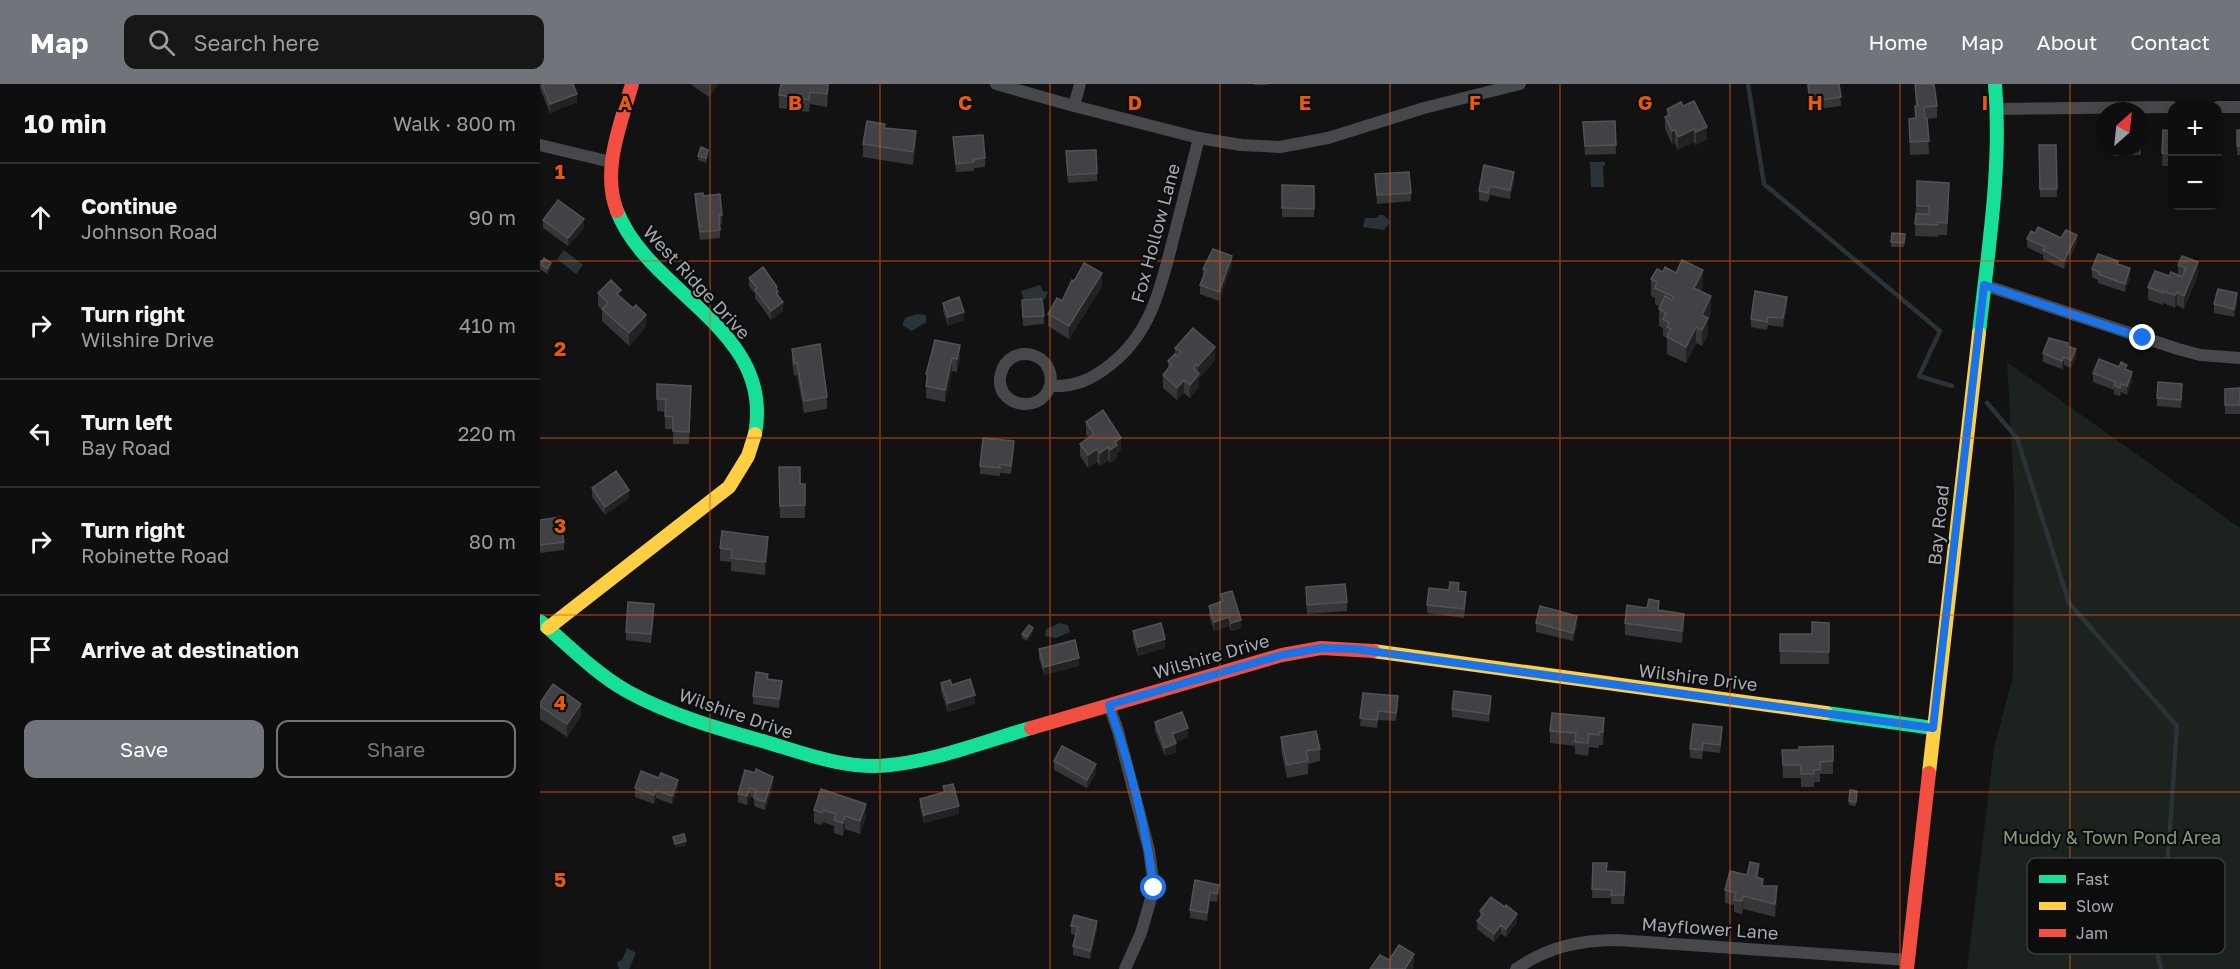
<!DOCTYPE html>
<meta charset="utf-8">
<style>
body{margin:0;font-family:"Golos Text",sans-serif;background:#171717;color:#f1f3f6}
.controls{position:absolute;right:18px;top:18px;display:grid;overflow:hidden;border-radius:12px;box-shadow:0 3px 15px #0003}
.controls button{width:54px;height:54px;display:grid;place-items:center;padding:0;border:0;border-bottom:2px solid #2e2e2e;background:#0e0e0e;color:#f1f3f6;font:30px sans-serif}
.compass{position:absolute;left:1556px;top:18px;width:54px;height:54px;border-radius:50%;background:#0e0e0e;box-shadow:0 3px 15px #0003;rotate:27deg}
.stop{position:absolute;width:18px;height:18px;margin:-14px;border:4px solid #1a73e8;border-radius:50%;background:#fff}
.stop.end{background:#1a73e8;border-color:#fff;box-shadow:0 2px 6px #0008}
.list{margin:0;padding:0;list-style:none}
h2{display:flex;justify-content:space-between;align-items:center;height:78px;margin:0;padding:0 24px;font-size:26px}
h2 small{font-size:20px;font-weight:400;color:#9b9c9e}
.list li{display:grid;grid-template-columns:39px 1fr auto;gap:18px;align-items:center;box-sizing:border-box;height:108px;padding:0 24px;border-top:2px solid #2e2e2e}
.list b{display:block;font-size:22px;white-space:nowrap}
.list p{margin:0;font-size:20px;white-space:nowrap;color:#9b9c9e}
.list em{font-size:20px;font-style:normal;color:#9b9c9e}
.actions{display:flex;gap:12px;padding:18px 24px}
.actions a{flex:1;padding:14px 0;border:2px solid #71757b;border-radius:12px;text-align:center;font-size:21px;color:#71757b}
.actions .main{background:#71757b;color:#fff}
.icon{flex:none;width:33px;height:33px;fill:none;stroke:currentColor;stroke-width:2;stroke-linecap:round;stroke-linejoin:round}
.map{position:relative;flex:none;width:1700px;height:885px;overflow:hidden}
header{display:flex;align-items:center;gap:36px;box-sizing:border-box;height:84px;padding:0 30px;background:#71757b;color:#fff}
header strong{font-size:28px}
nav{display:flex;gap:33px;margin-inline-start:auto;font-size:21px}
.search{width:420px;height:54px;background:#171717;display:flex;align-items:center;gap:15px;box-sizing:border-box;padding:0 21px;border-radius:12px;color:#9b9c9e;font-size:22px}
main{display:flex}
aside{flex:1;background:#0e0e0e}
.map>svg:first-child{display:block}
</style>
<header>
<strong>Map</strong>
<div class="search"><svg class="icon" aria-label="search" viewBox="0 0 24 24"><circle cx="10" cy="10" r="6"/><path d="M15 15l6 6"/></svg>Search here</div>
<nav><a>Home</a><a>Map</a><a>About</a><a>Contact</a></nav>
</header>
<main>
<aside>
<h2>10 min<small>Walk · 800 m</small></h2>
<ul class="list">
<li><svg class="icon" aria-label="ahead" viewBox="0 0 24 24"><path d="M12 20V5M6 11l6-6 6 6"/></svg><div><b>Continue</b><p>Johnson Road</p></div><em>90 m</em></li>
<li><svg class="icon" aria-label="right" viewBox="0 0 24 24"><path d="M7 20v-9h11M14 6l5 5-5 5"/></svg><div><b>Turn right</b><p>Wilshire Drive</p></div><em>410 m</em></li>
<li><svg class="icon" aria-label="left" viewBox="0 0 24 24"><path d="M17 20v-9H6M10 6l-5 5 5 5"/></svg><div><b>Turn left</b><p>Bay Road</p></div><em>220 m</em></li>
<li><svg class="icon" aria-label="right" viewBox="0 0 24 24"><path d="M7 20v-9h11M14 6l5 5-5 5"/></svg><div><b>Turn right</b><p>Robinette Road</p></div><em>80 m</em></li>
<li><svg class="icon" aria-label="arrive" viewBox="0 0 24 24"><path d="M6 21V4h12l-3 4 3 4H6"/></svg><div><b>Arrive at destination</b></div></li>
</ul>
<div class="actions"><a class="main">Save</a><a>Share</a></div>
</aside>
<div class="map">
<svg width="1700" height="885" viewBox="0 0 1700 885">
<rect width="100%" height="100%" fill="#121213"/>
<!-- green -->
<path fill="#1c221d" d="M1467,278L1700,444V885H1427L1454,664L1473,592L1474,407Z"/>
<!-- water -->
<path fill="#2a3337" d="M1050,78H1065V82H1063L1064,103H1051Z
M839,131H843L849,136V140L844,146L823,143L825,134H836Z
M24,166L43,181L36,190L17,175Z
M500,201L503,207L508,208L505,215L484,217L481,207Z
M377,230L386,231V238L372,247L362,241L365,234Z
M520,539L528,541L530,548L516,554L505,552L506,545Z
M87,864L96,869L89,885H79L77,878L82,876Z"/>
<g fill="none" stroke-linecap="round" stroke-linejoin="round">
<!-- stream -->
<path stroke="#2a3337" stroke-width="4.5" d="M1208,0L1224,100L1400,247L1379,292L1412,302
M1447,319L1477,354L1529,519L1637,642L1629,760L1617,868L1621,885"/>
<!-- street -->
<path stroke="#47484b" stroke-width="12" d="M456,0L534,22L659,54L701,61L740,63L788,54L884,24L980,0
M534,22L540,0
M1678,23H1700
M1457,25L1632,23
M0,61L71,78
M1444,201L1638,265L1660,271L1700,274
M510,302C500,333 452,321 461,289C470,257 517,268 510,302C535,303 551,296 570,281C613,248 622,198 635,148C643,116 651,85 659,54
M569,621L578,647L609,766L614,804L601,849L585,885
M976,885C1008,863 1039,856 1078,856L1368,876"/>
<!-- fast -->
<path stroke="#16e098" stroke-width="14" d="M77,127C109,210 235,245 215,350
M1439,249C1448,166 1462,83 1455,0
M0,537C27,560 54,588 85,606C127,630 179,645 226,658C266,670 307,686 350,681C398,676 445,657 491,644
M1286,629L1393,644"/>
<!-- slow -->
<path stroke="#ffcf43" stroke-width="14" d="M8,544L189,403L208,372L215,350
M833,567L1286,629
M1389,689L1439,249"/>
<!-- jam -->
<path stroke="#f24e42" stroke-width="14" d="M77,127C61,86 81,39 92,0
M491,644L742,571L781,564L833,567
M1367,885L1389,689"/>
</g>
<!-- wall -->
<path fill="#353637" d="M0,0H33L37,18L10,29L0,4Z
M150,0H178L169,13Z
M289,0L287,23L270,20L269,28L239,24V11Z
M714,0H728V1H714Z
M1267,0H1299L1301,22L1270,26Z
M1375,0H1394L1397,22V34L1387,35L1389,70L1370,71L1369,35L1375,34V22H1376Z
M1143,22L1167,55L1156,61L1154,58L1138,66L1135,59L1132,60L1125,45V33L1127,32V25Z
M1075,37L1076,70L1045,71L1043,38Z
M345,44L376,60L373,81L323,73V60Z
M1623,46L1632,47V82H1622Z
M1697,46H1700V71H1697Z
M413,53L445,74V83L434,84V87L416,88Z
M1601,54V71L1574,72V63Z
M1499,61H1516L1517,113H1500Z
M168,70L166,79L158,76V72Z
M526,76L557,89V97L528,99Z
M944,81L974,96L970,115L950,111L948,118L939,116V107Z
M835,90L871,109V117L837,120Z
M1377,97L1409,111L1407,151H1398V153L1375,152Z
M742,101L774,102V133H742Z
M155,110L163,112L182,131V139L180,140V154L160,156L155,118Z
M3,136L44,144L28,162L3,144Z
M1352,149L1365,150L1364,163H1351Z
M1495,149L1521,154L1537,159L1524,185L1503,175V171L1487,163V155Z
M1642,172L1658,191L1644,225L1637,221L1635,224L1623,219V221L1608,216V203L1629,192L1638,191V181Z
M0,180L11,183L7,190L0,185Z
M1578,180L1590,193L1585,208L1558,199V196L1552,193V185Z
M692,181L679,217L660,210V201L663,193V185Z
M209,194L237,207L238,212L243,227L231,236L215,214V210L209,202Z
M1111,195L1163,202L1160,207L1171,229L1168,236V251L1162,262L1156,259L1146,279L1127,270V254L1123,252V244L1119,242V225L1120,223L1115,220V214L1111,212Z
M534,197L562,202L529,255L508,242V230L522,217Z
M58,209L81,213L106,243L89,262L62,237V226L58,222Z
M482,216L504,232V240L483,242Z
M1697,218L1694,233L1674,229V220Z
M403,219L424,236L408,242L403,227Z
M1247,222L1243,243L1228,241L1227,246L1211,243V235Z
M395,256L420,273L417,288L412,287L405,318L386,314V290Z
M1528,262L1536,274L1531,284L1524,281L1522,285L1503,278V269Z
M635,264L675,276L659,294V303L650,314L644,309L637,316L623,304V291L628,284V277L635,271Z
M252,265L287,313V325L264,329L257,291L254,292L252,277Z
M1587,285L1592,296L1587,311L1581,308L1580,312L1574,310V306L1553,298V289Z
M1700,304V330H1685V305Z
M1642,308L1641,324L1617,322V314Z
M151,314L149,360H133V345H125V328L117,327V315Z
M546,338L581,366L577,369V374L570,379L568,376L560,382L557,378L548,384L540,372V360L548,354L546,350Z
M474,366L471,390L460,389V392L440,390V382Z
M239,383L260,400H265V434H240Z
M52,404L89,414L65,431L52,413Z
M0,436L24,458V466L0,469Z
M180,464L228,465L225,491L191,487V478L180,477Z
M766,503L807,518V527L767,530Z
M919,507L926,516L924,534L887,529V521Z
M681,510L701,544L691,547L689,542L674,547L669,531V522L681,518Z
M114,529L111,559L86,556V548Z
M996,539L1037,541L1033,557L996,548Z
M1085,539L1144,543L1142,559L1085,551Z
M1289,539V580H1240V550H1272Z
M593,547L625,564L598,572L593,556Z
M493,548L487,557L482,554V550Z
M499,565L539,582L504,591L499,574Z
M228,595L242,605L239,624L213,620V612Z
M401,599L412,601L435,620L408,628L401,607Z
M823,609L858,621L856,637L838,636L837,644L820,642Z
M0,619L41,632L27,653L0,635Z
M951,621L949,638L912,633V625Z
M615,638L648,653L635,658L636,668L625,672L615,647Z
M1010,647H1064L1063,661H1059V664L1049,663L1048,672L1035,670V662L1010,659Z
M1182,651L1180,669L1163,667L1162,675L1150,674V665Z
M741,653L780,665V677L768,680V690L747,694L741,666Z
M1293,662V690H1280V698H1274V703H1261V694H1243L1242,666H1259Z
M514,677L556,689L547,704L514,686Z
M205,686L233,702L225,726L214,722V714L210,712L207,721L198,718V710Z
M119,694L138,704L132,720L116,714L114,720L95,713V704Z
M403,702L419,730L384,739L380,723V715L403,708Z
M281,705L326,733L320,750L305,745L303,752L294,749V742L283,738L282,741L274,739V726Z
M1317,711L1316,722L1309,721V717Z
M1053,779L1067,787L1085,788L1084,820H1071V814H1052Z
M1219,794L1223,802L1237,815L1235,833L1203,825L1202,830L1194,828V821L1185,819V806Z
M655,796L679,809L677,818L670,817L667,837L650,834V826Z
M965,823L977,838L966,853L961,850L954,858L937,845V837L940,834V827Z
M531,842L557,846L550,875L533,871V862L535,851L531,850Z"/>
<!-- shaded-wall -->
<path fill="#222223" d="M169,0H178L169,13Z
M288,0H289V7L287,23V10Z
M37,10V18L10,29V20Z
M1167,43V55L1156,61V48Z
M1154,45V58L1138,66V53Z
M1135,46V59L1132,60V47Z
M376,47V60L373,81V68Z
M974,88V96L970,115V106Z
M44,135V144L28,162V154Z
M1537,151V159L1524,185V177Z
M692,172V181L679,217V208Z
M1658,178V191L1644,225V212Z
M11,179V183L7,190V185Z
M1590,184V193L1585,208V200Z
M1163,186V202L1154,221V204Z
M562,189V202L529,255V242Z
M1637,208V221L1635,224V211Z
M1697,209V218L1694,233V225Z
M1171,212V229L1168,236V251L1162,262V231Z
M1247,213V222L1243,243V234Z
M243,218V227L231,236V227Z
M424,228V236L408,242V233Z
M106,231V243L89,262V249Z
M1156,243V259L1146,279V263Z
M420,261V273L417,288V275Z
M675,263V276L659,294V303L650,314V301L658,291V282Z
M1536,265V274L1531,284V276Z
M1524,273V281L1522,285V277Z
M412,274V287L405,318V306Z
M1592,288V296L1587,311V302Z
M644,296V309L637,316V304Z
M581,354V366L577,369V374L570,379V366L575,358Z
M474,357V366L471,390V382Z
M568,363V376L560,382V369Z
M557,365V378L548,384V371Z
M89,406V414L65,431V423Z
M228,453V465L225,491V478Z
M1144,530V543L1142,559V547Z
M1037,532V541L1033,557V549Z
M689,533V542L674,547V538Z
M701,536V544L691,547V539Z
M493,544V548L487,557V553Z
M625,555V564L598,572V563Z
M539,574V582L504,591V583Z
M242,597V605L239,624V615Z
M435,611V620L408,628V619Z
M951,612V621L949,638V630Z
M41,620V632L27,653V640Z
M1064,634V647L1063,661V648Z
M648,644V653L632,659V650Z
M636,659V668L625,672V664Z
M556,680V689L547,704V696Z
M233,693V702L225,726V718Z
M138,696V704L132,720V712Z
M210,704V712L207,721V712Z
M116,706V714L114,720V711Z
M326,720V733L320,750V737Z
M419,722V730L384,739V731Z
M305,732V745L303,752V739Z
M146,757V762L135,764V760Z
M1219,780V793L1216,806V793Z
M679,801V809L677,818V810Z
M1237,802V815L1235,833V820Z
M670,808V817L667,837V829Z
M1203,812V825L1202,830V817Z
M977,830V838L966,853V845Z
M557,837V846L550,875V867Z
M961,841V850L954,858V850Z
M874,870V883L873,885H865Z"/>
<!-- building -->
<path fill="#414245" stroke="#515256" stroke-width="1.5" d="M2,0H33L37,10L10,20Z
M241,0H288L287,10L270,8L269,16L239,11Z
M1268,0H1299L1301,13L1270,17Z
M1375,0H1394L1397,22L1384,23L1385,34H1387L1389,57L1370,58L1369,35L1376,34L1375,22H1377Z
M1154,17L1167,43L1156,48L1154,45L1138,53L1135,46L1132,47L1125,33L1130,31L1127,25L1141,18L1143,22Z
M327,37L345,40L344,44L376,47L373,68L323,60Z
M1075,37L1076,61L1045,62L1043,38Z
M1623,46L1632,47V70L1622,69Z
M1697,46H1700V62H1697Z
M443,51L445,74L434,75V78L416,80L413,53Z
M1499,61H1516L1517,105H1500Z
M161,63L168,66L166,74L158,72Z
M556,66L557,89L528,91L526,67Z
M944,81L974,88L970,106L950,102L948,109L939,107Z
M869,88L871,109L837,111L835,90Z
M1377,97L1409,99L1407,139L1398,138V141L1375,140L1376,130H1389V122H1377Z
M742,101L774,102V125L742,124Z
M163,109V112L180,110L182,131H179L180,146L160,148L155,110Z
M18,116L44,135L28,154L3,136Z
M1498,143L1521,154L1526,146L1537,151L1524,177L1503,166L1505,163L1487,155L1491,147L1495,149Z
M1352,149L1365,150L1364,159L1351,158Z
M673,165L692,172L679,208L660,201L666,186L663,185Z
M1558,170L1578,177L1577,180L1590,184L1585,200L1558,190L1559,188L1552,185Z
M1642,172L1658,178L1644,212L1637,208L1635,211L1623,207V209L1608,203L1615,187L1629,192L1631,188L1642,193L1646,184L1638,181Z
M4,174L11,179L7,185L0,180Z
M1142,176L1163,186L1154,204L1171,212L1162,231L1168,234L1162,246L1156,243L1146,263L1127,253L1131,245L1127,243L1129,239L1123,235L1126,229L1119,225L1125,212L1132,216L1134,213L1115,204L1117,198L1111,195L1117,185L1123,188L1125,183L1136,189Z
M544,179L562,189L529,242L508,230L517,214L522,217L532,196L534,197Z
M223,183L237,203L236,204L238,208L236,209L243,218L231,227L215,206L217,204L209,194Z
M71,196L81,206L77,210L93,224L96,221L106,231L89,249L62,225L68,219L58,209Z
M1678,205L1697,209L1694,225L1674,220Z
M1215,207L1247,213L1243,234L1228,233L1227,238L1211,235Z
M419,213L424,228L408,233L403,219Z
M502,215L504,232L483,233L482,216Z
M653,244L675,263L658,282L656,280L653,284L659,290L650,301L644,296L637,304L623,291L632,280L628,277L635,270L637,273L641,268L635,264Z
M1509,254L1528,259L1527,262L1536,265L1531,276L1524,273L1522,277L1503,269Z
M395,256L420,261L417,275L412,274L405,306L386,302L388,291L386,290Z
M280,260L287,313L264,317L257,279H254L252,265Z
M1559,275L1579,283L1581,278L1587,281L1585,285L1592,288L1587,302L1581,300L1580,304L1574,301L1576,298L1553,289Z
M1618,298L1642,300L1641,316L1617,314Z
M117,300L151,302L149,348L133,347V333L125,332L126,315H117Z
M1700,304V321H1685V305Z
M563,326L581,354L575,358L577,361L570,366L568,363L560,369L557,365L548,371L540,360L554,350L546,338Z
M443,354L474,357L471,382L460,380V384L440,382Z
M239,383H260V400H265V421L240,422Z
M76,387L89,406L65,423L52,404Z
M20,433L24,458L0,461V436Z
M182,447L228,453L225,478L191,474L192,466L180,464Z
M910,498L919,499L918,507L926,508L924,525L887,521L889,504L909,506Z
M805,500L807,518L767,521L766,503Z
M692,507L701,536L691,539L689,533L674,538L669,522L683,517L681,510Z
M1109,515L1119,517L1118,526L1144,530L1142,547L1085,539L1087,521L1107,524Z
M88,518L114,520L111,550L86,548Z
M1000,522L1037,532L1033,549L996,539Z
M1272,538L1289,539V568L1240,567V550H1272Z
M621,539L625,555L598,563L593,547Z
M489,541L493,544L487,553L482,550Z
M535,556L539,574L504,583L499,565Z
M216,588L228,590L227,595L242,597L239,615L213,612Z
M430,595L435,611L408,619L401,599L410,596L412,601Z
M13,600L41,620L27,640L0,622V619Z
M914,607L951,612L949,630L912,625Z
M823,609L858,612L856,629L838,627L837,636L820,634Z
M642,628L648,644L632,650L636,659L625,664L615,638Z
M1012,629L1064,634L1063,648H1059V651L1049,650L1048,659L1035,658L1036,649L1010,647Z
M1153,640L1182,643L1180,661L1163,659L1162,666L1150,665Z
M776,647L780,665L766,667L768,677L747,681L741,653Z
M522,662L556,680L547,696L514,677Z
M1293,662V677L1280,678V686H1274V690H1261V681H1243L1242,666H1259V663Z
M216,685L233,693L225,718L214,714L216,706L210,704L207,712L198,710L205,686L215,689Z
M101,687L119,694L121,689L138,696L132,712L116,706L114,711L95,704Z
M413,700L419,722L384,731L380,715L405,708L403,702Z
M281,705L326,720L320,737L305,732L303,739L294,736L296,730L283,726L282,729L274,726Z
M1310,706L1317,707L1316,718L1309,717Z
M144,750L146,757L135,760L133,753Z
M1210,778L1219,780L1216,793L1223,795L1222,802H1237L1235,820L1203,812L1202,817L1194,816L1196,809L1185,806L1190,787L1207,791Z
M1053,779H1067L1066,787L1085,788L1084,811H1071L1072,806L1052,805Z
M655,796L679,801L677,810L670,808L667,829L650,826Z
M951,813L965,823L966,821L977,830L966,845L961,841L954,850L937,837L943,830L940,827Z
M534,831L557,837L550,867L533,862L538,843L531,842Z
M859,861L874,870L865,885H830L840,871L849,876Z"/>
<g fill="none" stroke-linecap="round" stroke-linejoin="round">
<!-- route -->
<path stroke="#1a73e8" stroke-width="8" d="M614,804C606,743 590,680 569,621L742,571L781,564L815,565L1393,644L1444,201L1603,254"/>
</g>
<!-- grid -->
<path fill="none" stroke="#e8590c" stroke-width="1.5" stroke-opacity="0.55" d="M170,0V885M340,0V885M510,0V885M680,0V885M850,0V885M1020,0V885M1190,0V885M1360,0V885M1530,0V885M0,177H1700M0,354H1700M0,531H1700M0,708H1700"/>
<g text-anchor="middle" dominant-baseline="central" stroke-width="4.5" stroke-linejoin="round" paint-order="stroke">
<!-- street labels -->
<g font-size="18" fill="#a4aab3" stroke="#0d0d0e">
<text transform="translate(615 149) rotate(-75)">Fox Hollow Lane</text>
<text transform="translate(157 198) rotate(47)">West Ridge Drive</text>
<text transform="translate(1398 441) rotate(-84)">Bay Road</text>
<text transform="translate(671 572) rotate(-16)">Wilshire Drive</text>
<text transform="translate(1158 593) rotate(7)">Wilshire Drive</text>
<text transform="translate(196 629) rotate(19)">Wilshire Drive</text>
<text transform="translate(1170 844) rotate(4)">Mayflower Lane</text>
</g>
<!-- park labels -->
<g font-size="18" fill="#7e9c7c" stroke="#0d0d0e">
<text x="1572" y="753">Muddy &amp; Town Pond Area</text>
</g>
</g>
<!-- legend -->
<rect x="1487" y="774" width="198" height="96" rx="9" fill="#0d0d0e" stroke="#3a3c40" stroke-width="1.5"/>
<rect x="1499" y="791" width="27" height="8" fill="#16e098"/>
<rect x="1499" y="818" width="27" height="8" fill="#ffcf43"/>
<rect x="1499" y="845" width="27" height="8" fill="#f24e42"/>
<g font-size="16" fill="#a4aab3">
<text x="1536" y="801">Fast</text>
<text x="1536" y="828">Slow</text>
<text x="1536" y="855">Jam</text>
</g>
<g font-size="20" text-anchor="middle" font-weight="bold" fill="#e8590c" stroke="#0d0d0e" stroke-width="4.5" stroke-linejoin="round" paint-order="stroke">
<text x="85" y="26">A</text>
<text x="255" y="26">B</text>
<text x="425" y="26">C</text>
<text x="595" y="26">D</text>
<text x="765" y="26">E</text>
<text x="935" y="26">F</text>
<text x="1105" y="26">G</text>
<text x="1275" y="26">H</text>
<text x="1445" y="26">I</text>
<text x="20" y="95">1</text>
<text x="20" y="272">2</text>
<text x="20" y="449">3</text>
<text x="20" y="626">4</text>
<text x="20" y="803">5</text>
</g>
</svg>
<div class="controls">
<button>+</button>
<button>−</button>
</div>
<svg class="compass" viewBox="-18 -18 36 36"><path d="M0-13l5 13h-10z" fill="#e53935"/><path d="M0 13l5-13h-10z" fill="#9b9c9e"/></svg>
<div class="stop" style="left:614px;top:804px"></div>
<div class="stop end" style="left:1603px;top:254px"></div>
</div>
</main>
